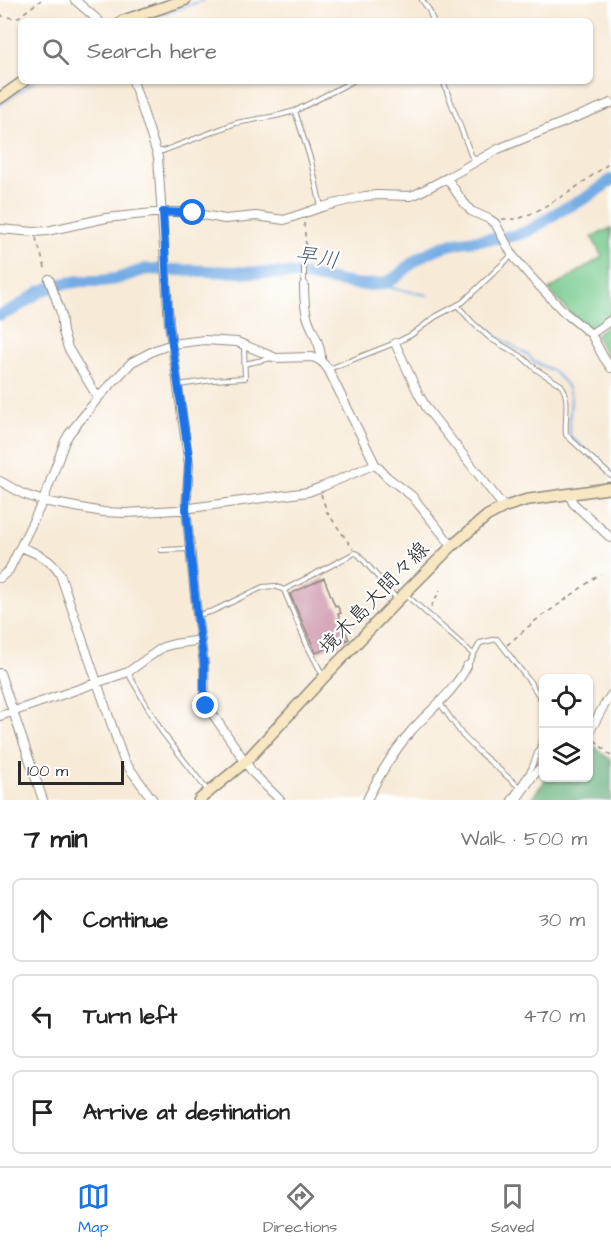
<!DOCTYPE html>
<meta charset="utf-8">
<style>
:root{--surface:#fff;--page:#f6f6f6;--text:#222;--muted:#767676;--line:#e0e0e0;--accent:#1a73e8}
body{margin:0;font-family:"Architects Daughter","Klee One",sans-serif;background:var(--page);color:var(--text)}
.controls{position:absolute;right:18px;bottom:18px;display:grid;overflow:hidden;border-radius:9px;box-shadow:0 2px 4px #0004}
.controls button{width:54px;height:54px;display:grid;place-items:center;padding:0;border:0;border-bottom:2px solid var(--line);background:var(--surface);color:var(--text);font:30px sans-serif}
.scale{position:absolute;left:18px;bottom:15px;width:106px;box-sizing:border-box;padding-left:6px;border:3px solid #2b2b2b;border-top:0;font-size:16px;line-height:21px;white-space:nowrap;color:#2b2b2b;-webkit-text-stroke:4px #fff;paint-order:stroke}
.stop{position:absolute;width:18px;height:18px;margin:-14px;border:4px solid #1a73e8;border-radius:50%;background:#fff}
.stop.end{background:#1a73e8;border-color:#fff;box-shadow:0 2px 6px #0008}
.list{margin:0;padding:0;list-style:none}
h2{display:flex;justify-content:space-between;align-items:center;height:78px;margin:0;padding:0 24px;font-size:26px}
h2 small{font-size:20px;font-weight:400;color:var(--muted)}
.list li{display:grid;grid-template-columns:39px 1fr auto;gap:18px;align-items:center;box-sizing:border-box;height:84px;margin:0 12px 12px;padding:0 12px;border:2px solid var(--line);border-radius:9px}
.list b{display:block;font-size:22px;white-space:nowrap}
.list em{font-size:20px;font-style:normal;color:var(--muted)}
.icon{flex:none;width:33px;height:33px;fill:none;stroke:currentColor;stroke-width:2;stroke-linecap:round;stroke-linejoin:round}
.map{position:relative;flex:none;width:611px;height:800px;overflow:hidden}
.search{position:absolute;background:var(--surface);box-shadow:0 2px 4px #0004;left:18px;right:18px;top:18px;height:66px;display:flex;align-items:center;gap:15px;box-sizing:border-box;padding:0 21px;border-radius:9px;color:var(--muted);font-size:22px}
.sheet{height:366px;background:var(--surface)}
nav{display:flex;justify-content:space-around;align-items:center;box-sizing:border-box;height:84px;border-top:2px solid var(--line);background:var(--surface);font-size:16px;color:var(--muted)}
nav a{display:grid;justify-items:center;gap:3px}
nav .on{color:var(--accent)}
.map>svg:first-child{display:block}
.green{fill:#75c98c;stroke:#507a5c;stroke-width:1.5}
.forest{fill:#60ad78;stroke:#466c52;stroke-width:1.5}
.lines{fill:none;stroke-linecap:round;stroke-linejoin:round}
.stream{stroke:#75ace4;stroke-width:2}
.river{stroke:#75ace4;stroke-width:12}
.building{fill:#d09db0}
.lane-casing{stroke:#918a81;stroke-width:6}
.street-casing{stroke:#918a81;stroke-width:10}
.secondary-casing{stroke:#918a81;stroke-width:13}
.path{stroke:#918a81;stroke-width:1.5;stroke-dasharray:4.5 4.5;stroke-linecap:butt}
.lane{stroke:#fff;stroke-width:4}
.street{stroke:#fff;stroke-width:8}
.secondary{stroke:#f7e8c3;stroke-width:10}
.route{stroke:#1a73e8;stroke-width:8}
.labels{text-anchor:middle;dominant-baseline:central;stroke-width:4.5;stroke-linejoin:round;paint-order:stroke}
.street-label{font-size:21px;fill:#2b2b2b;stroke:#fff}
.water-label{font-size:22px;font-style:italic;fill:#495f75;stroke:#fff}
</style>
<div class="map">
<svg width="611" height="800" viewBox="0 0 611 800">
<rect width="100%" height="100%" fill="#fff"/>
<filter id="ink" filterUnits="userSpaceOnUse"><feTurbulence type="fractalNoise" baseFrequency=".0167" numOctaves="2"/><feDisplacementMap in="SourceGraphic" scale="12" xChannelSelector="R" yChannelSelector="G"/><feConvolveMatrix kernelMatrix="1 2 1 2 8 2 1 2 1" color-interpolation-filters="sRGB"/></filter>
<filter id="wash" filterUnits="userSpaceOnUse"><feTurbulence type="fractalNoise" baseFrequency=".008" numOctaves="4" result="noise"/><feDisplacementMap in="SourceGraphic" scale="24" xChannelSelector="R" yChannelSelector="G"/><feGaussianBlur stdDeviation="1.35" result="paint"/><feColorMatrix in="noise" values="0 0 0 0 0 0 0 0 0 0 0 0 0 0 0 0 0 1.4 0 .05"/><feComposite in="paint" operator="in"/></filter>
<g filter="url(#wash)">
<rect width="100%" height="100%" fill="#f7ead7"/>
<path class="green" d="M611 228V315L591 330 568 311 549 290 602 257 592 237Z
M611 323V362L596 336 597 334Z"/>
<path class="forest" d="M594 746 611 760V800H530L547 778H588L589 751Z"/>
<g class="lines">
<path class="stream" d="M142 21 204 0
M0 105 35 81
M382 284 387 287 427 295
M477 319 496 336 528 355 533 361 553 371 563 381 567 386 571 398 569 432 571 437 611 472"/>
<path class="river" d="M0 315 14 309 41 291 57 285 80 281H102L116 279 146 269 294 274C323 276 351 288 381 284 394 282 404 269 415 261 422 256 431 251 439 248 464 238 491 241 516 235 534 231 545 219 560 211 578 202 595 194 611 180"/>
</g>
<g id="blocks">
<path class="building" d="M324 578 335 606 337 605 341 613 338 614 349 639 316 653 290 594Z"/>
</g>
</g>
<g filter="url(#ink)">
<use href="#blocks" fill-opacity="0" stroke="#918a81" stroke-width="1.5"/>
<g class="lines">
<defs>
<path id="lane" d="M422 0 429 10 433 21
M443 81 471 155 475 160
M157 151H163L236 123 276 116 295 111
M321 207 311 161 295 111 353 81
M304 285V268
M457 305 472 322 491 339 521 356 537 370 561 385C571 399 564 418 566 435L611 476
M244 364 272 358
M329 369 395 343 411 335 435 317 463 302 511 256
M179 385 213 380 245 378 244 347
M161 550 189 549
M284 590 355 553 358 554 397 599
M405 594 473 654
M198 615 213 611 263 587 275 586 284 590 307 645 321 672 324 675
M468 665 480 643 497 639 530 682 544 704
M128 673 162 732 208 791
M439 702 463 736 479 752 518 786
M510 800 531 769 544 735"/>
<path id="street" d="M75 0 99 21
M133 81 158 157 169 324 189 465 186 509 197 615 204 664 205 703 253 773 280 800
M447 178 461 199 471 211 489 219 495 223 513 256 530 276 564 312 591 334 604 358 611 368
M0 229 34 232 47 231 106 218 163 212H187L225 219 256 216 284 220 322 207 365 196 377 195 410 196 416 194 447 178 498 149 611 103
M49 279 61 313 63 332 68 348 98 398
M304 285C304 296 304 308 308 319 313 333 322 346 321 361
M591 334 611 320
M395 343 419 395 428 410 504 507
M0 481 23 494 43 501 103 512 126 513 176 510 308 492 324 486 375 464
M569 494 573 503 611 538
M21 547C36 553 51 559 60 574L124 761 153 800
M0 578 9 570 43 501 65 441 69 434 98 398 132 362 155 350 172 344 204 340 237 342 276 358 312 357C319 359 324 363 328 369L375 464 387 477 412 496 452 546
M0 673 43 800
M0 716 128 672 163 647 174 644 201 640
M588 735 603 707 611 695
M367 800C379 775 394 751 412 730 431 709 454 692 467 666
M516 800 532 777 544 764"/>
<path id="secondary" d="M122 21 185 0
M0 98 24 81
M199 800 245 762 325 676 398 600 452 546 487 516 504 507 526 500 611 488"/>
</defs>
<use href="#lane" class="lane-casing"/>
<use href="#street" class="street-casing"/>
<use href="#secondary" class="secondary-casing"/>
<path class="path" d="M0 14 4 17 17 18 41 0
M502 219H518L535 212 571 191 611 162
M304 223 306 246 305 263
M36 238 46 271
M321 494 327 512 353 549
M431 607 440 590
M507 645 541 616 554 608 600 574
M595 740 611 756"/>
<use href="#lane" class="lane"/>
<use href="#street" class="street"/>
<use href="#secondary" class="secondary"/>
</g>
</g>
<g class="lines" filter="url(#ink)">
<path class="route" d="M193 213 163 212 169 324 189 458 186 509 197 615 204 664V698L206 706"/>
</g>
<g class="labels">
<g class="street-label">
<text transform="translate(374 598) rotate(-46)">境木島大間々線</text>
</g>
<g class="water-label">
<text transform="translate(317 258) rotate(9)">早川</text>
</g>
</g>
</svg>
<div class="controls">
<button><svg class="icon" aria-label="locate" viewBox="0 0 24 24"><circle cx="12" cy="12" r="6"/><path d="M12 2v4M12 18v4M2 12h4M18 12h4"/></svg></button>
<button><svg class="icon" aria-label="layers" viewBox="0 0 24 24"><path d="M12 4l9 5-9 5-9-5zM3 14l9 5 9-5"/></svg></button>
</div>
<div class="scale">100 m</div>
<div class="stop" style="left:193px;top:213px"></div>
<div class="stop end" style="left:206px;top:706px"></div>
<div class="search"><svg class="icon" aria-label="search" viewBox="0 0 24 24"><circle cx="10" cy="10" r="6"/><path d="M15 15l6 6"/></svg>Search here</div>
</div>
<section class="sheet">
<h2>7 min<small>Walk · 500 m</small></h2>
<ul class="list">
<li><svg class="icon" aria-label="ahead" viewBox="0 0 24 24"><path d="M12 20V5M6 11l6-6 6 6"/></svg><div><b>Continue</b></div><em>30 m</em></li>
<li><svg class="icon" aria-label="left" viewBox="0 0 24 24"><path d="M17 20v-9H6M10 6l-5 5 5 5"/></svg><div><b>Turn left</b></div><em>470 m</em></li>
<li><svg class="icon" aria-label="arrive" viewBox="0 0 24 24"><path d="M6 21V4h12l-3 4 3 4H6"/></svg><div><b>Arrive at destination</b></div></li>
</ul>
</section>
<nav>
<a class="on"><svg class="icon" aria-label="map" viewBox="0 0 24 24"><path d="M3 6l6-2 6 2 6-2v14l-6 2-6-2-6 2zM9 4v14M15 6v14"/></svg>Map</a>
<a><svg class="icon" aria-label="directions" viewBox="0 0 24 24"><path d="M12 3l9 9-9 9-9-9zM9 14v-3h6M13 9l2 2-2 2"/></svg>Directions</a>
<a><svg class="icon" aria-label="saved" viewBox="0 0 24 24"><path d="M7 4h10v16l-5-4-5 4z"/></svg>Saved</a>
</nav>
